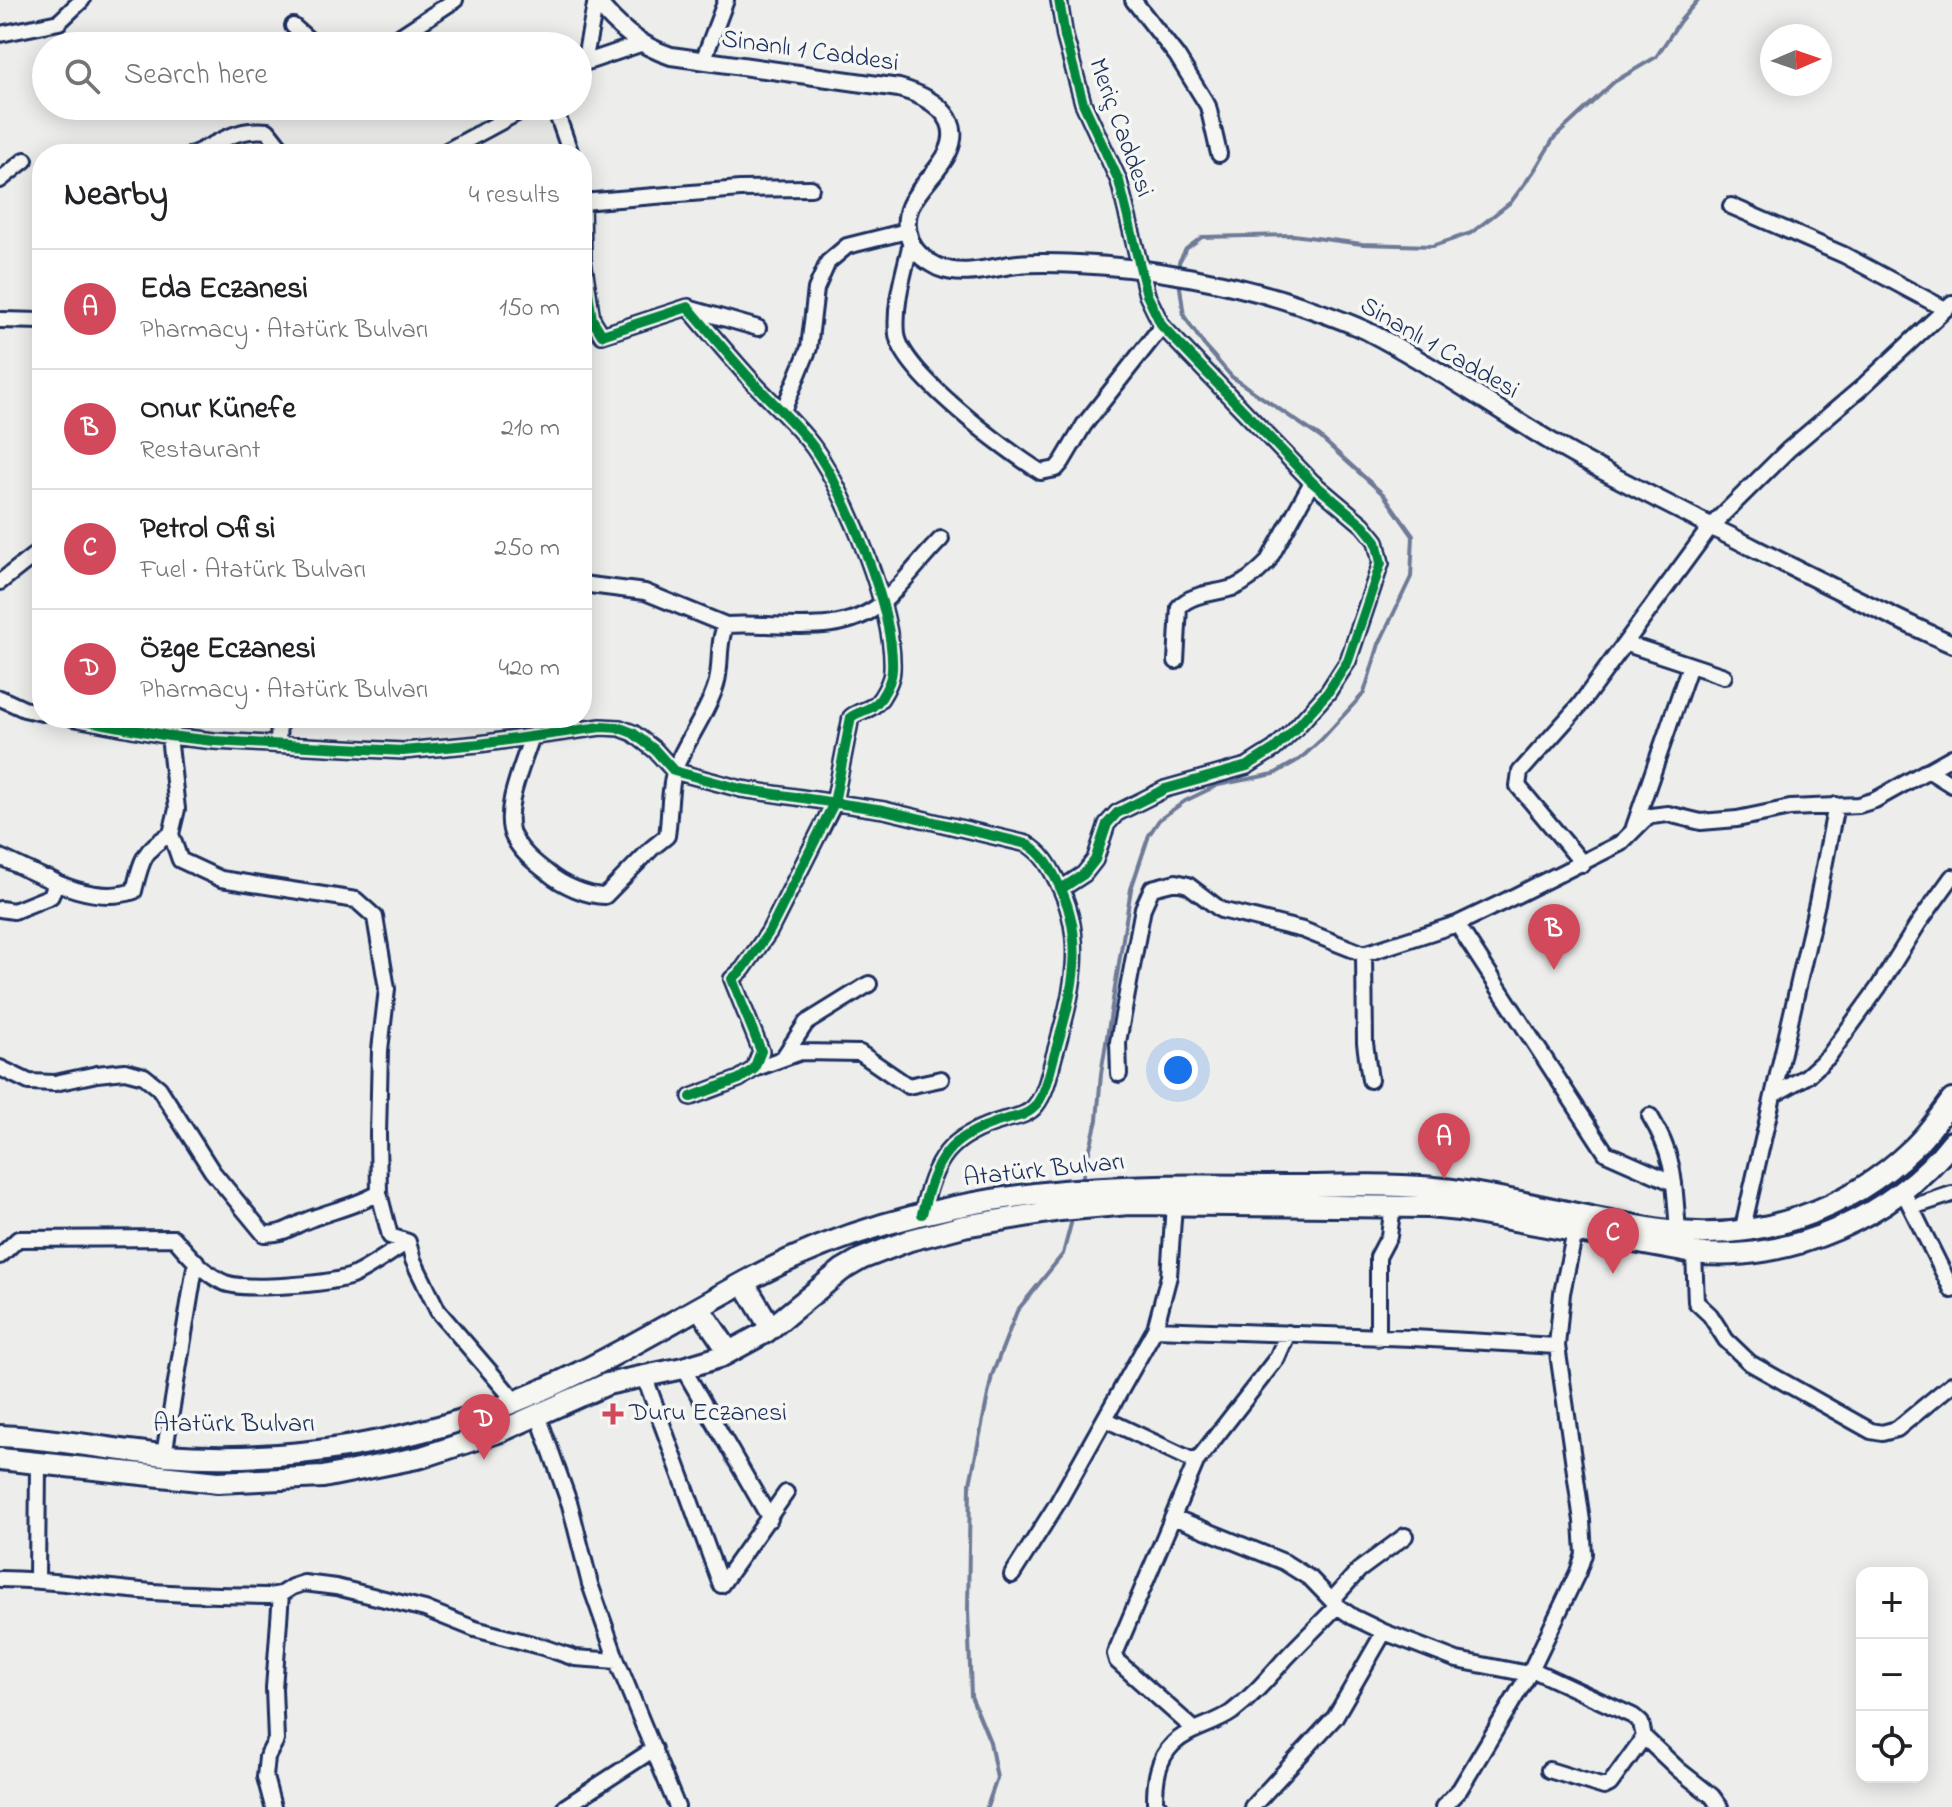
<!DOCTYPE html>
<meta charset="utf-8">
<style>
:root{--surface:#fff;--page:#f2f2f2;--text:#202124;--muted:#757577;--line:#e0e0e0;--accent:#d1495b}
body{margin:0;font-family:"Indie Flower",sans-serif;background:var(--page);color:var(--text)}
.controls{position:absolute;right:24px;bottom:24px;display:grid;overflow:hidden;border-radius:16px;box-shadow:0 4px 20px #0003}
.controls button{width:72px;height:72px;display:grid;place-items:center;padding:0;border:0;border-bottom:2px solid var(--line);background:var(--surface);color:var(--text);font:40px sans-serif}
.compass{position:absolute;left:1760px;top:24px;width:72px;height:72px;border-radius:50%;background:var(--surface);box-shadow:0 4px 20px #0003;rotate:88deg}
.you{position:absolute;left:1178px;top:1070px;width:28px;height:28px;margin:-20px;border:6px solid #fff;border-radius:50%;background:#1a73e8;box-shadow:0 0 0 12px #1a73e833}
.badge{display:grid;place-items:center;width:52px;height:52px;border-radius:50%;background:var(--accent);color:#fff;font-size:26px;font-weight:700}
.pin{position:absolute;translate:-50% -66px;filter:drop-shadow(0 2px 4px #0008)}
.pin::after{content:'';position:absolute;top:42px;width:28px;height:24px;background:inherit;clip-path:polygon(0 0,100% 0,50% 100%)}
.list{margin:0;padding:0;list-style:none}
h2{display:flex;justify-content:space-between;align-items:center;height:104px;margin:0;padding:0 32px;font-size:34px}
h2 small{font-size:26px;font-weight:400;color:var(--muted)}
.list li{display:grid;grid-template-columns:52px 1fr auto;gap:24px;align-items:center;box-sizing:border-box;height:120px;padding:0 32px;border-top:2px solid var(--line)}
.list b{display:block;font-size:30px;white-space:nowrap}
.list p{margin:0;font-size:26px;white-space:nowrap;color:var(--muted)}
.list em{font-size:26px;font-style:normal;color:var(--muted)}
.icon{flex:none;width:44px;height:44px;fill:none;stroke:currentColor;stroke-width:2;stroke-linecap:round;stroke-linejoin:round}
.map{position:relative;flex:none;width:1952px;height:1807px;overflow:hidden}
.search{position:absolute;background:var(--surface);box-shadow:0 4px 20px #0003;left:32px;top:32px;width:560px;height:88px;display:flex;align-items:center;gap:20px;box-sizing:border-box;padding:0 28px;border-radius:44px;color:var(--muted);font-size:30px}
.panel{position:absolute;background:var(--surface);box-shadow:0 4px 20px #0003;left:32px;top:144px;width:560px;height:584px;border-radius:32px}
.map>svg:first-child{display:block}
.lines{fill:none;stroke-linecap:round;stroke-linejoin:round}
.stream{stroke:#6e7a96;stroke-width:4}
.minor-casing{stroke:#1b2f5e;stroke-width:20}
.major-casing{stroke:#1b2f5e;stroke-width:22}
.highway-casing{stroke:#1b2f5e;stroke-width:26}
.minor{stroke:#f6f6f2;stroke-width:14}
.major{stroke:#f6f6f2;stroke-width:16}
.highway{stroke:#f6f6f2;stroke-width:20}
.cycleway-casing{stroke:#f6f6f2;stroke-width:15}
.cycleway{stroke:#00873e;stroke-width:10}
.poi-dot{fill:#d1495b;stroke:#f6f6f2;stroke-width:3}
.labels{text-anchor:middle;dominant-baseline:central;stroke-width:7;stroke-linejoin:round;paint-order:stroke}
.street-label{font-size:26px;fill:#1b2f5e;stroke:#f6f6f2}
.poi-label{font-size:26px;fill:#1b2f5e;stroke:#f6f6f2;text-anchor:start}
</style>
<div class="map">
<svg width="1952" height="1807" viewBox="0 0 1952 1807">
<rect width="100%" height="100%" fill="#edeeec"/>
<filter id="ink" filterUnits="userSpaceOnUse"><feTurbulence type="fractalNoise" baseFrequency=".0125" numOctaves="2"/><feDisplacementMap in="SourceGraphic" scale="16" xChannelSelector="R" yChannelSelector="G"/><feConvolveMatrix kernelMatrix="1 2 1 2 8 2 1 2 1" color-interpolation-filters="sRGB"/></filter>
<g filter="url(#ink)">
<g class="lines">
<path class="stream" d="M1179 271V262L1186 249 1202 237 1293 235 1362 244 1433 246 1471 233 1511 202 1534 171 1554 138 1614 82 1656 57 1680 21 1698 0
M1081 1184 1097 1120 1101 1074 1131 889 1149 835 1159 820 1185 801 1218 785 1274 774 1300 759 1321 740 1364 693 1379 644 1411 577 1413 536 1384 495 1320 437 1232 377 1204 345 1184 316 1179 280
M987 1807 997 1778 990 1742 971 1696 968 1609 970 1484 992 1375 1017 1311 1063 1254 1073 1216"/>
<defs>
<path id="minor" d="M596 0 584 63 640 44
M1059 0 1065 37 1083 103 1119 181 1147 295 1162 326 1312 482 1363 525 1376 541 1381 563 1348 661 1328 692 1294 730 1274 749 1247 766 1165 789 1117 813 1107 824 1095 860 1084 874 1061 889
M1133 0 1177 56 1208 106 1219 154
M293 26 316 46
M0 34 59 22 82 0
M385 46 455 0
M703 61 726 0
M554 106 571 154
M193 154C222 142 234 128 268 131L286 154
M441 154 530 106
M0 180 25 160
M582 195 583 260 592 319 602 335 688 307C709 332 730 357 752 381 772 403 796 423 814 448 847 495 895 612 892 670 892 679 886 690 881 698 872 711 862 709 851 717L834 803 769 932 743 969 732 979 761 1051 754 1069 739 1079 691 1097
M582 202 740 189 811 188
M1731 206 1844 255 1945 309
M911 243C904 272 894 303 897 334 901 372 1007 451 1041 472L1056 469 1062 462 1084 425 1162 326
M688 308 758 328
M0 320 42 321
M783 411 809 348 816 289 828 262 847 246 907 231
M0 582 42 549
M582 584 645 592 726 625
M1627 644 1724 676
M1176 661 1179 607C1193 592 1217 594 1235 587 1247 582 1258 572 1267 563L1312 482
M0 698 24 709 42 713
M73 718 169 736 214 741 403 751 479 744 601 727 620 728 633 733 655 750 674 771 741 789 884 810 1027 844C1042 853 1049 865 1057 881 1088 939 1072 994 1055 1053 1050 1070 1047 1091 1036 1105 1029 1115 1015 1117 1004 1120 948 1136 935 1159 922 1214
M532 736C524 762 500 813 514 838 522 853 535 863 548 873 562 885 587 896 605 896L652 848 667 836C670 817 669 786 675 769 686 740 707 715 716 685 722 666 717 641 726 625 777 621 839 639 882 603 903 584 921 559 941 539
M278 743 279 718
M1928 770 1952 785
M1634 827 1690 665
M171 834 180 860 221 879 356 900 375 917 387 989 380 1050 378 1135 379 1193 390 1236 408 1242 413 1260 438 1311 515 1401
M0 857C40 875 90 906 134 891 141 862 143 849 171 834L177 809 169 736
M1583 864 1518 786 1520 772 1579 706 1711 526 1788 450 1861 388 1952 303
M0 909 14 911 51 896 56 882 48 878
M1457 924 1606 1153 1674 1183
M1364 954 1365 1043 1370 1080
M783 1058 806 1023 869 984
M0 1068 29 1082 55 1083 97 1074 125 1071 144 1076 159 1088 212 1171 264 1234C284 1235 295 1224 313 1218 335 1210 358 1205 379 1193
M754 1069 801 1052 860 1053 908 1086 941 1079
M1119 1074 1118 1042 1143 908 1152 888 1176 882 1188 885 1221 910 1303 930 1364 954 1457 924 1501 903 1621 843 1644 820 1651 816 1668 814 1701 822 1737 819 1790 808 1859 805 1875 800 1952 757
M1775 1094 1807 1076 1828 1057 1878 988 1918 924 1952 877
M1650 1116C1676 1159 1674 1183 1678 1232
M1902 1189 1952 1290
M1912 1207 1952 1194
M1742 1232 1817 903 1836 805
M1694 1253 1696 1302 1710 1315 1726 1340 1750 1363 1871 1431 1882 1433 1897 1429 1952 1384
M0 1256 18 1239 174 1238C188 1254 205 1275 225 1283 247 1291 326 1284 349 1277 365 1272 392 1251 408 1242
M1155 1329 1413 1338 1557 1346
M1378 1338V1257L1389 1236 1393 1205
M683 1368 770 1519
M644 1375 721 1585 786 1493
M538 1415 570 1505 590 1584 617 1661 677 1807
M1105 1419 1196 1462
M164 1455 196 1261
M1173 1517 1284 1562 1311 1579 1337 1606 1353 1617 1384 1632 1457 1660 1529 1674
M1012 1575 1057 1504 1155 1329 1169 1276 1174 1205
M0 1579C44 1579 87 1586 131 1590 177 1595 223 1595 269 1596L281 1594 292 1587 304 1583 336 1587 425 1609 475 1629 543 1647 575 1658 617 1661
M37 1580 38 1464
M1332 1600 1359 1570 1405 1536
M1531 1669 1633 1716 1641 1723 1644 1737 1679 1770 1712 1796 1720 1807
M1195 1730 1117 1661 1115 1654 1196 1462 1277 1358 1288 1333
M1549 1770 1604 1787 1610 1784 1644 1737
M273 1807 265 1777 267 1757 276 1740 274 1688 281 1594
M565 1807 654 1749
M1160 1807 1155 1802C1155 1781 1157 1760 1173 1744 1189 1728 1214 1725 1232 1712 1253 1696 1268 1678 1285 1659 1302 1641 1320 1624 1337 1606
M1252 1807 1335 1717 1384 1632
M1443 1807 1460 1789 1529 1674 1578 1572 1584 1554 1582 1521 1557 1346 1562 1293 1575 1232"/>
<path id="major" d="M596 0C617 27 638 45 671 56L899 88C928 96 965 116 948 152 934 182 895 201 910 240 914 253 926 261 938 267 965 278 991 267 1018 264 1038 262 1058 263 1078 264 1149 267 1235 283 1302 306 1325 314 1349 322 1371 333 1439 368 1501 413 1567 451 1616 479 1667 503 1716 529 1794 568 1872 608 1952 644"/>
<path id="highway" d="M744 1283 771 1328
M700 1309 729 1352
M0 1436C55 1438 109 1450 164 1455 269 1463 369 1449 469 1418 572 1386 662 1326 756 1276 869 1217 997 1192 1124 1187 1179 1184 1234 1186 1289 1186 1340 1186 1394 1183 1444 1189 1519 1198 1592 1221 1668 1231 1757 1242 1848 1211 1913 1148 1928 1134 1940 1116 1952 1100
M0 1459 218 1482 323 1477 422 1457 501 1431 607 1384 683 1368 720 1357 766 1332 842 1270 861 1259 910 1240 964 1226 1061 1210 1129 1204 1429 1207 1459 1210 1694 1253C1787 1264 1895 1216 1952 1142"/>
</defs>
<use href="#minor" class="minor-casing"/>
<use href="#major" class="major-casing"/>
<use href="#highway" class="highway-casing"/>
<use href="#minor" class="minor"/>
<use href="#major" class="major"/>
<use href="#highway" class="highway"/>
<defs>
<path id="cycleway" d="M1059 0 1065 37 1083 103 1119 181 1147 295 1162 326 1312 482 1363 525 1376 541 1381 563 1348 661 1328 692 1294 730 1274 749 1247 766 1165 789 1117 813 1107 824 1095 860 1084 874 1061 889
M582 195 583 260 592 319 602 335 688 307C709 332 730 357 752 381 772 403 796 423 814 448 847 495 895 612 892 670 892 679 886 690 881 698 872 711 862 709 851 717L834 803 769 932 743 969 732 979 761 1051 754 1069 739 1079 691 1097
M73 718 169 736 214 741 403 751 479 744 601 727 620 728 633 733 655 750 674 771 741 789 884 810 1027 844C1042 853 1049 865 1057 881 1088 939 1072 994 1055 1053 1050 1070 1047 1091 1036 1105 1029 1115 1015 1117 1004 1120 948 1136 935 1159 922 1214"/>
</defs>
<use href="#cycleway" class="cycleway-casing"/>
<use href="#cycleway" class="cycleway"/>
</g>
</g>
<path class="poi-dot" d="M609 1402h8v8h8v8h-8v8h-8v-8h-8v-8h8z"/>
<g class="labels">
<g class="street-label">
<text transform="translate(810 52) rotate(8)">Sinanlı 1 Caddesi</text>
<text transform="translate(1120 128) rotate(70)">Meriç Caddesi</text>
<text transform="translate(1439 349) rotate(30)">Sinanlı 1 Caddesi</text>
<text transform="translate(1044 1171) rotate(-6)">Atatürk Bulvarı</text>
<text x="234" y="1425">Atatürk Bulvarı</text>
</g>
<g class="poi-label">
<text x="629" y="1414">Duru Eczanesi</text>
</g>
</g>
</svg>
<div class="controls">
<button>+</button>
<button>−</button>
<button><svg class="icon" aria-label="locate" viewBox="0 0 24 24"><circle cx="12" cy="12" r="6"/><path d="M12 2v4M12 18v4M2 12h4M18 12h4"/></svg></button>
</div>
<svg class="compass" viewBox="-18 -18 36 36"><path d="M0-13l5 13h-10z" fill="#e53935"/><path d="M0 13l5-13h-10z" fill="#757577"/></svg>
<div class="you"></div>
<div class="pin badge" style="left:1444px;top:1179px">A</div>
<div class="pin badge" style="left:1554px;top:970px">B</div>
<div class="pin badge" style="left:1613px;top:1274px">C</div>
<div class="pin badge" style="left:484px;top:1460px">D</div>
<div class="search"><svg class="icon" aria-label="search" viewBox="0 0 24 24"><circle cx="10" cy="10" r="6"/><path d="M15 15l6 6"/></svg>Search here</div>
<section class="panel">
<h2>Nearby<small>4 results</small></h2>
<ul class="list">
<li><span class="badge">A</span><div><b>Eda Eczanesi</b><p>Pharmacy · Atatürk Bulvarı</p></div><em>150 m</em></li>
<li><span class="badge">B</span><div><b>Onur Künefe</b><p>Restaurant</p></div><em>210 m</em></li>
<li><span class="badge">C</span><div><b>Petrol Ofisi</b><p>Fuel · Atatürk Bulvarı</p></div><em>250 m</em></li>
<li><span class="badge">D</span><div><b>Özge Eczanesi</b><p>Pharmacy · Atatürk Bulvarı</p></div><em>420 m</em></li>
</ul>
</section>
</div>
